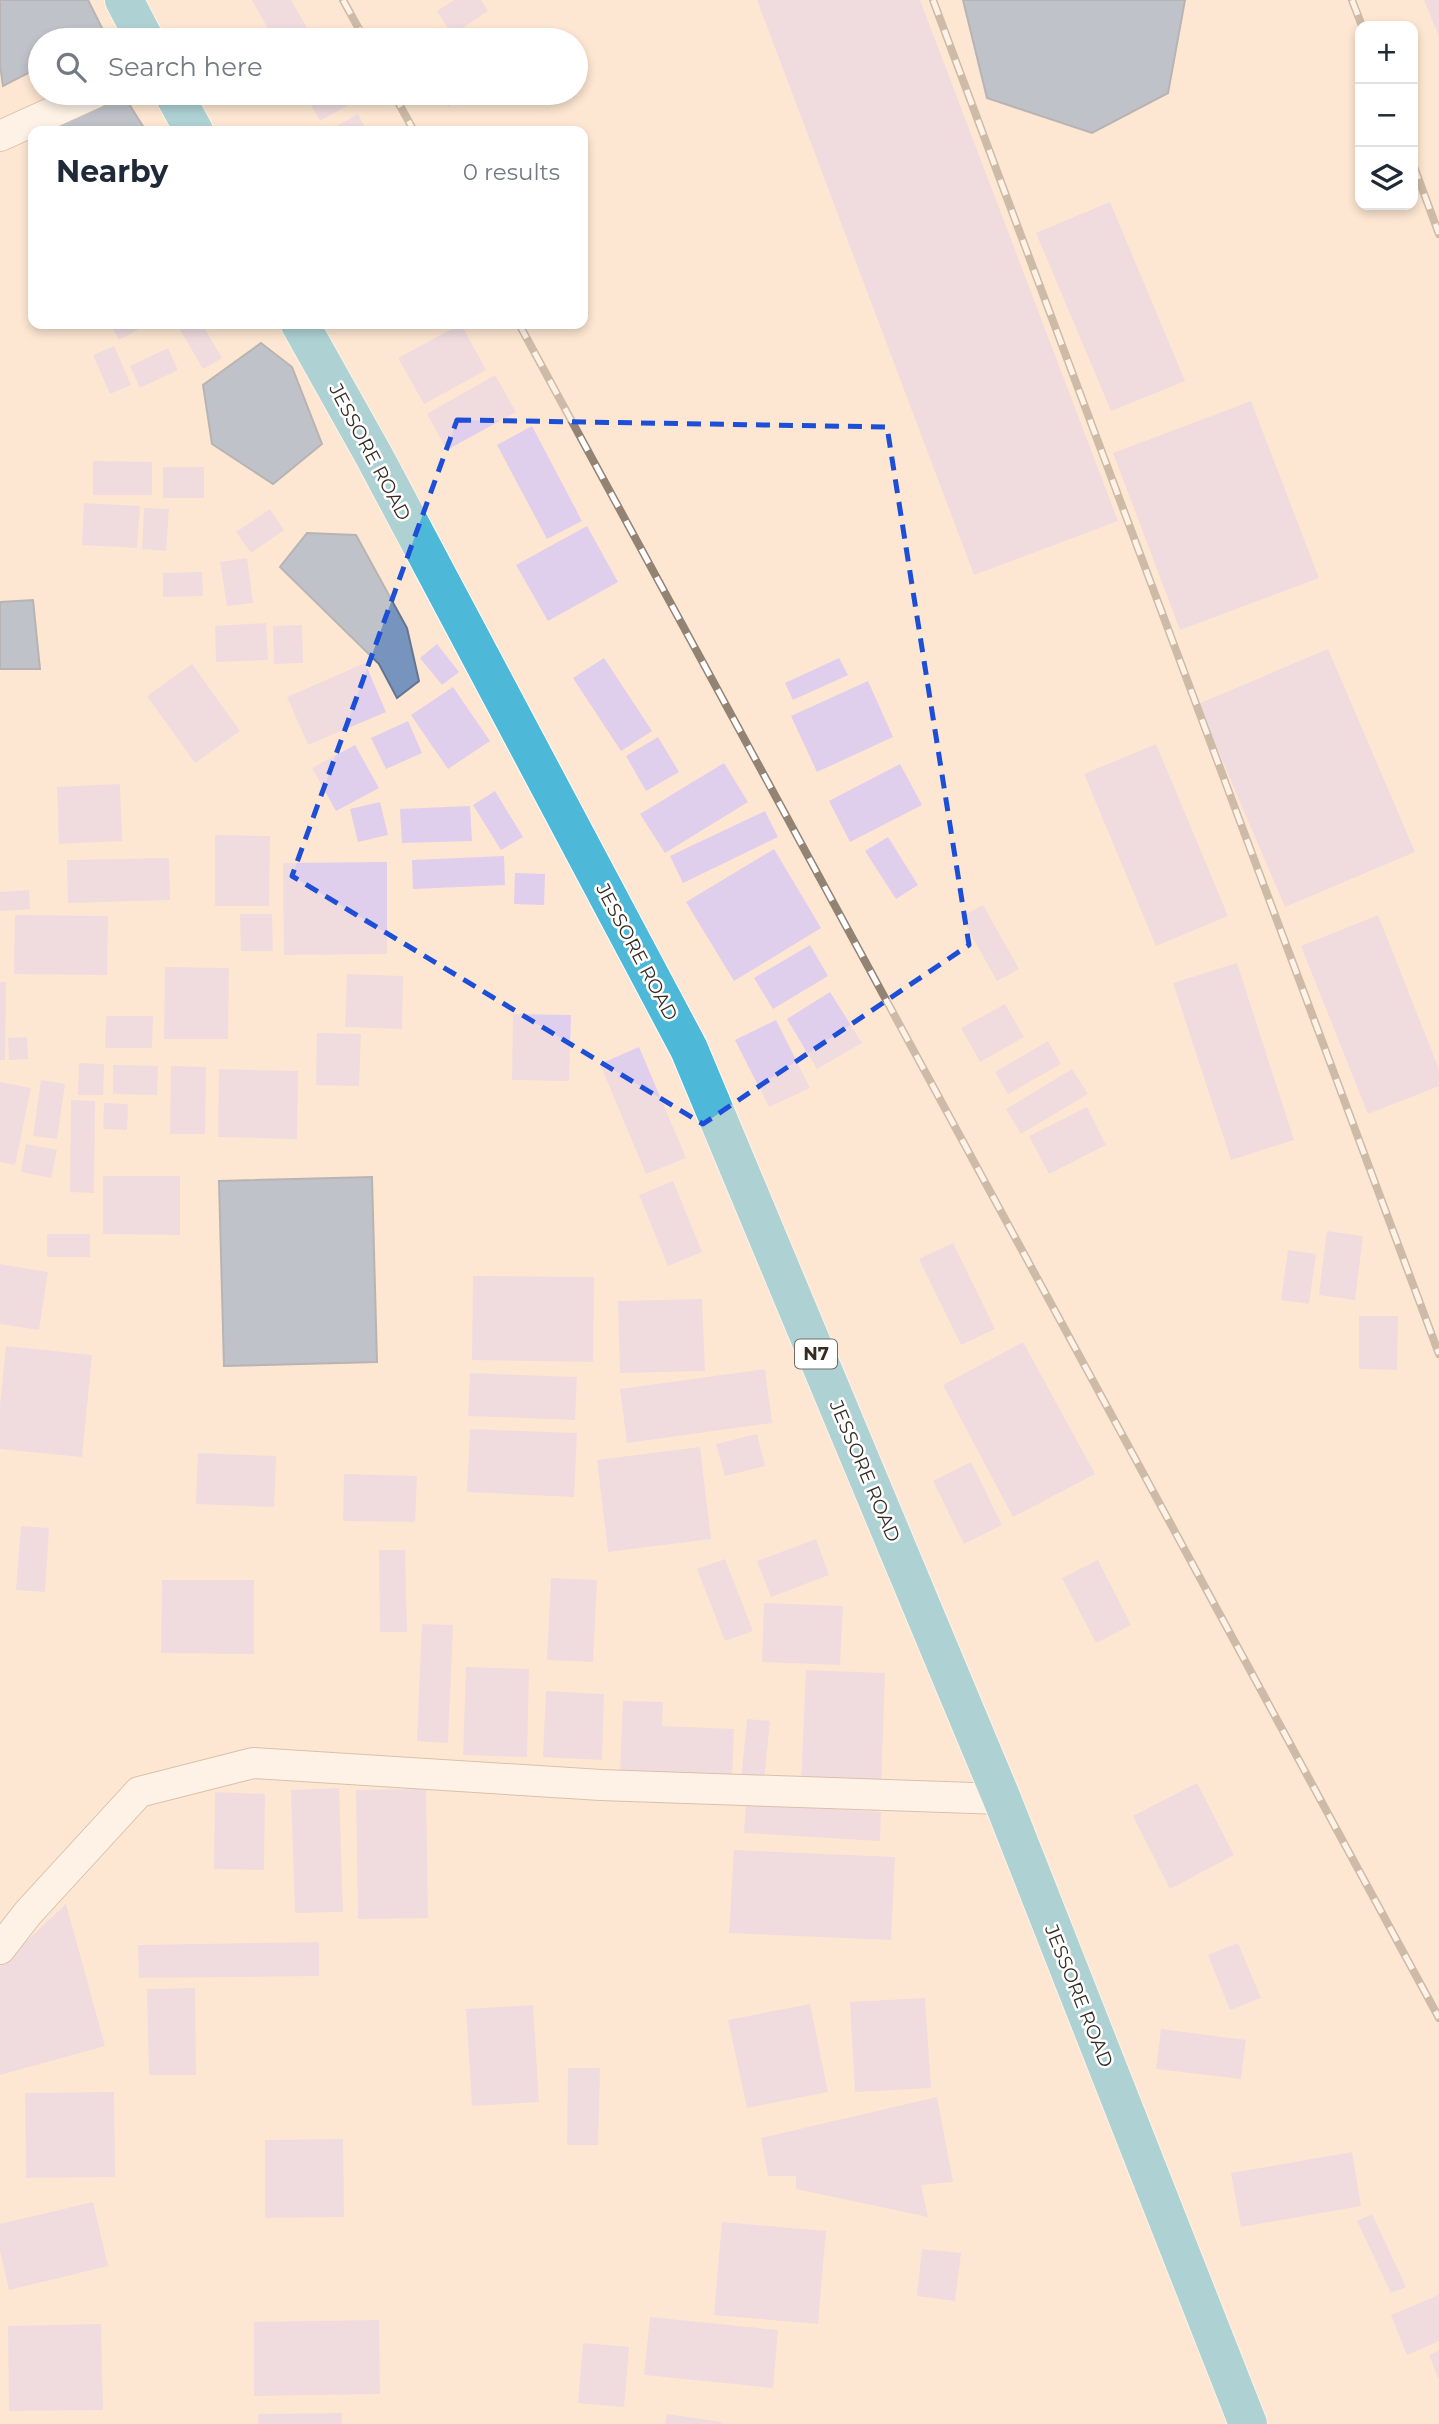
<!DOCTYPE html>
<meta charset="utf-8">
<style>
:root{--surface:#fff;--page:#f6f6f7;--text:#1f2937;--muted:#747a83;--line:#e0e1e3}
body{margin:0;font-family:Montserrat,sans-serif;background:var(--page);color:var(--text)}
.controls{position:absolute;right:21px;top:21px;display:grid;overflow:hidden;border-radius:14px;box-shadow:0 4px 10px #0003}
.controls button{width:63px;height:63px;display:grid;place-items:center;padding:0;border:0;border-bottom:2px solid var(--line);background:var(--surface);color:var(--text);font:35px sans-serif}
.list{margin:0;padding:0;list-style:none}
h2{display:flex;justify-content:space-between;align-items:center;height:91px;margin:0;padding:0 28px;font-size:30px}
h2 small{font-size:23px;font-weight:400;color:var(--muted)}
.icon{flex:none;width:38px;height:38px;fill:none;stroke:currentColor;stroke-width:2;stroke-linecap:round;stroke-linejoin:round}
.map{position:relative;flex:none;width:1439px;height:2424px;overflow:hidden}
.search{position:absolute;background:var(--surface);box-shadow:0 4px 10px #0003;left:28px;top:28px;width:560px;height:77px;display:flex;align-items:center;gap:18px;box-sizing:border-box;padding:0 24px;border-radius:38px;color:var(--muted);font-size:26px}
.panel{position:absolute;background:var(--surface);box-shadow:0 4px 10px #0003;left:28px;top:126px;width:560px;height:203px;border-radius:14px}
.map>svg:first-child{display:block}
.water{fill:#7794bf;stroke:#647590;stroke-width:2}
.building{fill:#e0ceed}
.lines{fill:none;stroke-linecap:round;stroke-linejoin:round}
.minor-casing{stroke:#ac927a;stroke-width:32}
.trunk-casing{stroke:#fff;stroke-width:40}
.minor{stroke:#fff;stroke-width:30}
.trunk{stroke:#4eb8d8;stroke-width:38}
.rail-casing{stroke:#938374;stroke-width:8}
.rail{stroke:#fff;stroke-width:5;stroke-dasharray:16;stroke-linecap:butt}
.marked{fill:none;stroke:#1d4ed8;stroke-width:5;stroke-dasharray:14 9;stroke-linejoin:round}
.labels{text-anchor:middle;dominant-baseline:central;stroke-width:5;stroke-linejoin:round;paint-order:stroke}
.shield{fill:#fff;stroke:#726b64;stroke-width:2}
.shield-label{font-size:18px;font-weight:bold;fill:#362c22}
.street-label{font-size:19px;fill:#362c22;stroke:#fff}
</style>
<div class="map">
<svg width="1439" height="2424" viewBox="0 0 1439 2424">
<rect width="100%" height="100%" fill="#fde7d2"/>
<path class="water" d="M0 0H88L106 36 97 40H40V67L3 86 0 65Z
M963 0H1185L1168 93 1092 133 987 98Z
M108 93H122L146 131H36Z
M261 343 292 367 322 444 273 484 212 444 203 385Z
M307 533 356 535 407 628 419 681 397 698 379 664 280 567Z
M33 600 40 669H0V602Z
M372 1177 377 1362 224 1366 219 1181Z"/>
<path class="building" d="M252 0H291L314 40H274Z
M454 0H481L488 11 452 35 437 11Z
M757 0H920L1118 521 974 575Z
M1424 0H1439V37Z
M304 93H344L350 104 320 121Z
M440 93H473L448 107Z
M358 114 367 131H327Z
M1110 202 1185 381 1111 411 1036 233Z
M110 324H148L119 340Z
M181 324H202L222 358 203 369 178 326Z
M461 324 486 370 424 404 398 358Z
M114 346 131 385 110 394 93 355Z
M168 348 178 370 140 388 130 366Z
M495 375 516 412 447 450 427 414Z
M1251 401 1319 578 1180 630 1113 453Z
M532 426 582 521 547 539 497 445Z
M93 461 152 462V495H93Z
M163 467H204V498H163Z
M84 503 140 506 137 548 82 545Z
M144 508 169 509 166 551 142 549Z
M270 509 284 530 251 553 236 532Z
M587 526 618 582 548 621 516 565Z
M247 558 253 603 227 606 220 562Z
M202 572 203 596 163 597V573Z
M266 623 268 660 216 662 215 626Z
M302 625 303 663 274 664 273 626Z
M437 644 459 672 442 685 420 658Z
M1328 649 1415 852 1285 907 1198 704Z
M604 658 652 731 621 751 573 678Z
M839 658 848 675 793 700 785 683Z
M365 663 386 712 308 745 287 697Z
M192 664 240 731 195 763 147 696Z
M868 681 893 737 817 772 791 716Z
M453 687 490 741 448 769 411 715Z
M408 721 422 753 386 769 371 738Z
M658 737 679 772 646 791 626 756Z
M1156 744 1228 916 1156 946 1084 774Z
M355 745 379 788 336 811 312 768Z
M724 763 748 802 665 853 640 814Z
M900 764 922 805 850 842 829 801Z
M120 784 122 841 59 844 57 787Z
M495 791 523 837 501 850 473 805Z
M380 802 388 835 358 842 350 809Z
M470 806 472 841 402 843 400 809Z
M765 811 778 837 683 883 670 856Z
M215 835 270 836 269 906H215Z
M888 837 918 885 896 899 865 851Z
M774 849 821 928 734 981 686 902Z
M504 856 505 885 413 889 412 860Z
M169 858 170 900 68 903 67 860Z
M387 862V954L284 955 283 863Z
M515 873 545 874 544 905 514 904Z
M29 890 30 909 0 911V892Z
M983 905 1019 969 997 981 961 917Z
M240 914H272L273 951H241Z
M15 915 108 916 107 975 14 974Z
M1378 915 1439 1069V1086L1368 1114 1301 946Z
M810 945 828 976 773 1009 754 978Z
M1237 963 1294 1140 1231 1160 1173 983Z
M165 967 229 968 228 1039H164Z
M347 974 403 976 402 1029 345 1027Z
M0 982H6L5 1060H0Z
M830 992 862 1043 817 1069 787 1019Z
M1005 1004 1024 1037 980 1062 961 1028Z
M513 1014 571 1015 569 1081 512 1080Z
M106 1016H153L152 1048H105Z
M776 1020 810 1088 769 1107 735 1040Z
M317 1033 361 1034 359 1086 316 1085Z
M27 1037 28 1059 9 1060 8 1038Z
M1048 1041 1061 1064 1008 1094 995 1072Z
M639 1047 686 1158 646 1174 600 1064Z
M79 1063 104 1064 103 1095H78Z
M113 1065 158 1066 157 1095 113 1094Z
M171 1066 206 1067 205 1134H170Z
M219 1069 298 1071 297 1139 218 1137Z
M1072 1069 1088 1094 1021 1134 1006 1109Z
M41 1080 65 1084 57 1139 33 1136Z
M0 1082 31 1088 15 1165 0 1162Z
M71 1100 95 1101 94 1193 70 1192Z
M104 1103 128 1104 127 1130 103 1129Z
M1087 1107 1106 1145 1049 1174 1029 1136Z
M26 1144 57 1150 51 1178 21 1172Z
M103 1176H180V1235L103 1234Z
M673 1181 702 1252 668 1266 639 1195Z
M1327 1231 1363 1236 1355 1300 1319 1295Z
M47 1234H90V1257H47Z
M953 1243 995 1329 961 1345 919 1259Z
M1288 1250 1316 1254 1309 1304 1281 1300Z
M0 1264 48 1272 39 1330 0 1324Z
M473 1276 594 1277 593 1362 472 1360Z
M702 1299 705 1371 620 1373 618 1301Z
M1359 1316H1398L1397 1370 1359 1369Z
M1023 1342 1095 1474 1013 1517 943 1385Z
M6 1346 92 1355 82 1457 0 1449V1405Z
M765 1369 772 1423 627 1443 620 1389Z
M470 1373 577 1377 575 1420 468 1416Z
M470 1429 577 1433 574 1497 467 1492Z
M757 1434 765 1466 725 1476 716 1444Z
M700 1447 711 1539 608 1552 597 1460Z
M198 1453 276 1456 274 1507 196 1504Z
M971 1462 1002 1525 964 1544 933 1481Z
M344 1474 417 1476 415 1522 343 1521Z
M21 1526 49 1528 45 1592 16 1590Z
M816 1539 829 1575 771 1597 757 1561Z
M379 1550H405L407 1632H380Z
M725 1559 753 1631 725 1641 697 1569Z
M1098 1560 1131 1625 1096 1643 1062 1578Z
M551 1578 597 1580 593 1662 547 1660Z
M162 1580H254V1654L161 1653Z
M764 1603 843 1606 840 1665 762 1662Z
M422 1624 453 1625 448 1743 417 1741Z
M466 1667 529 1669 527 1757 463 1755Z
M806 1670 885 1673 881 1788 801 1785Z
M546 1691 604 1694 602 1760 543 1757Z
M623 1701 663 1702 662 1726 734 1729 732 1777 620 1773Z
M747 1719 770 1721 764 1781 741 1779Z
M1197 1783 1234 1855 1170 1889 1133 1816Z
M339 1788 343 1912 295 1913 291 1790Z
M426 1789 428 1918 358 1919 356 1790Z
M215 1792 265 1794 264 1870 214 1869Z
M746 1804 881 1812 880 1841 744 1833Z
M734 1850 895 1857 891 1940 729 1933Z
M66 1904 105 2046 0 2075V1966Z
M319 1942V1976L139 1978 138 1945Z
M1238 1943 1261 1998 1230 2010 1208 1955Z
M195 1988 196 2075H149L147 1989Z
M925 1998 931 2088 855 2092 850 2002Z
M810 2004 828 2092 747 2108 728 2020Z
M533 2005 539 2102 472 2106 466 2009Z
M1161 2029 1246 2040 1241 2079 1156 2069Z
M568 2068H600L598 2145H567Z
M114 2092 115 2177 26 2178 25 2093Z
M937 2097 953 2182 921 2185 928 2217 796 2189V2176H768L761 2138Z
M343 2139 344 2217 265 2218V2140Z
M1352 2152 1361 2206 1241 2227 1231 2173Z
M93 2202 108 2266 9 2290 0 2251V2224Z
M1372 2214 1406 2287 1391 2293 1357 2221Z
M722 2222 826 2231 818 2324 714 2315Z
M922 2249 961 2253 955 2301 917 2296Z
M1439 2295V2341L1407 2355 1391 2315Z
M650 2317 778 2330 773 2388 644 2375Z
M379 2320 380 2394 254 2396V2322Z
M101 2324 103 2410 9 2411 8 2326Z
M583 2343 629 2347 624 2407 578 2403Z
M1439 2351V2380L1429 2355Z
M342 2413V2424H258V2414Z
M667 2414 722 2422 721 2424H665Z"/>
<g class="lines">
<defs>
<path id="minor" d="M0 136 95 93
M0 1949 28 1913 139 1792 253 1763 601 1785 1002 1799"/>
<path id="trunk" d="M124 0 145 40
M173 93 194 131
M300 324 374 456 689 1049 1002 1799 1248 2424"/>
</defs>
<use href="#minor" class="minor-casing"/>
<use href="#trunk" class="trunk-casing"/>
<use href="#minor" class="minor"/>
<use href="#trunk" class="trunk"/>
<defs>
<path id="rail" d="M343 0 365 40
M933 0 1439 1354
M1352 0 1362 26
M393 93 414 131
M1413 164 1439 234
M519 324 1439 2018"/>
</defs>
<use href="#rail" class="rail-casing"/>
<use href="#rail" class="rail"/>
</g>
<path d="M0 0H1439V2424H0ZM457 420 887 427 969 945 703 1124 292 876Z" fill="#fde7d2" fill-opacity=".55" fill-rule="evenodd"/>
<path class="marked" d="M457 420 887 427 969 945 703 1124 292 876Z"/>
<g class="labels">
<rect class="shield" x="795" y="1339.5" width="42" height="29" rx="5"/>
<g class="shield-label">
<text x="816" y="1354">N7</text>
</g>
<g class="street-label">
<text transform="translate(370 452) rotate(62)">JESSORE ROAD</text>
<text transform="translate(637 952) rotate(62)">JESSORE ROAD</text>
<text transform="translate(865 1471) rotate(67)">JESSORE ROAD</text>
<text transform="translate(1079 1996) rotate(68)">JESSORE ROAD</text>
</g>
</g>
</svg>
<div class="controls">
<button>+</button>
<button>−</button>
<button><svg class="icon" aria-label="layers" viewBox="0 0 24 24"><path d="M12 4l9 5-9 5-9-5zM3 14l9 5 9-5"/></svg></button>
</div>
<div class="search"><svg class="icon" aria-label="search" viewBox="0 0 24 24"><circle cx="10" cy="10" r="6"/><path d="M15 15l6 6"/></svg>Search here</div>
<section class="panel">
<h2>Nearby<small>0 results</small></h2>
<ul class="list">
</ul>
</section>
</div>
